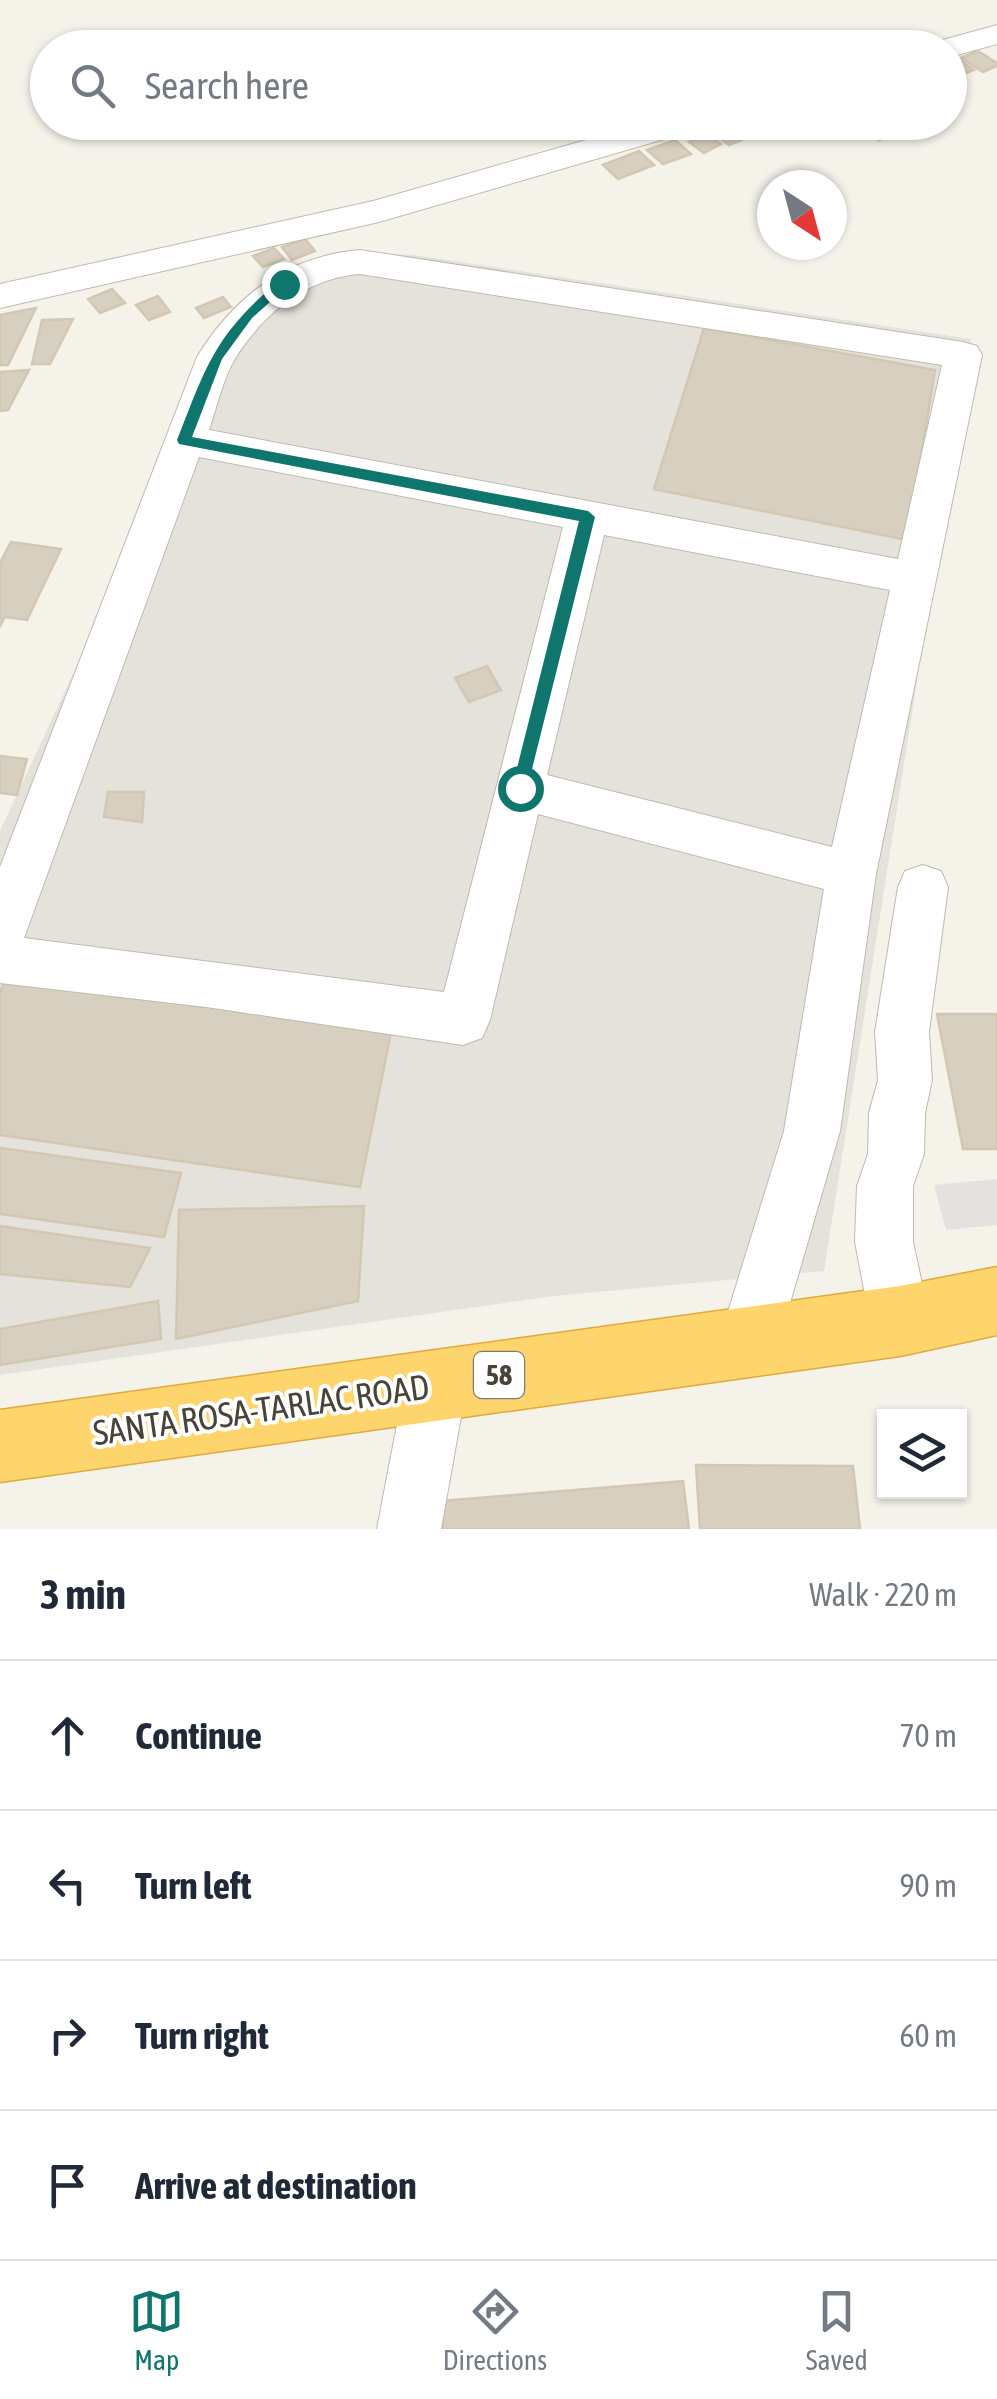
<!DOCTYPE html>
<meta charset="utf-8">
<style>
:root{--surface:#fff;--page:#f6f6f7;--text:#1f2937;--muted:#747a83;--line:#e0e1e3;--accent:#0f766e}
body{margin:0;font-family:"Asap Condensed",sans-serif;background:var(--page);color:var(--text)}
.controls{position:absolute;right:30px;bottom:30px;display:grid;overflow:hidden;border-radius:0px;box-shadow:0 2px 8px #0004}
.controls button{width:90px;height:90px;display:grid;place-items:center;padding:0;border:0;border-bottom:2px solid var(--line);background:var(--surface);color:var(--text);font:50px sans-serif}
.compass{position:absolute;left:757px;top:170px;width:90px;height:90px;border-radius:50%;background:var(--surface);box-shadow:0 2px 8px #0004;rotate:144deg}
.stop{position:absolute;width:30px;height:30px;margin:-22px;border:8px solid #0f766e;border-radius:50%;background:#fff}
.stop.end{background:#0f766e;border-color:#fff;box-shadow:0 2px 10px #0008}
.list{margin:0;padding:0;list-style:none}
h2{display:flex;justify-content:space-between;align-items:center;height:130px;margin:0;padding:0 40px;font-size:42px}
h2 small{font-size:32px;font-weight:400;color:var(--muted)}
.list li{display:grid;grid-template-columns:65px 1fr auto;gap:30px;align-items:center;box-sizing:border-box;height:150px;padding:0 40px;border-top:2px solid var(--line)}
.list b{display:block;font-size:38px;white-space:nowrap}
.list em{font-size:32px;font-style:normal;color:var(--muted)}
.icon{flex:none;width:55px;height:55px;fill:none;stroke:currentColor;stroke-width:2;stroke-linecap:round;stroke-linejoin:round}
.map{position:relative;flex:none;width:997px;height:1529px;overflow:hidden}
.search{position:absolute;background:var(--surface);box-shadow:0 2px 8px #0004;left:30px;right:30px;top:30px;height:110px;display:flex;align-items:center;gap:25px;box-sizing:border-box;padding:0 35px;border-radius:55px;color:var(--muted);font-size:38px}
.sheet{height:730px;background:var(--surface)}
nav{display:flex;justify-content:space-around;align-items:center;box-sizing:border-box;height:140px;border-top:2px solid var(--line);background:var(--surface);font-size:28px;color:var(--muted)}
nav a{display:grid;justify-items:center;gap:5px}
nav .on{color:var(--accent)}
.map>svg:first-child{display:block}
.industrial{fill:#e5e1db}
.parking{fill:#e4e2de}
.building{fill:#d7cfbf;stroke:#d2c7b2;stroke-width:2.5}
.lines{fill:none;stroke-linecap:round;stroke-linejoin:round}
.minor-casing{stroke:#c1baac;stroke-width:2}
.highway-casing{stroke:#deaa3b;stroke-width:3}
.minor{fill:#fff;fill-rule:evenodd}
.highway{fill:#fed46c;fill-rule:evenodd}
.route{fill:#0f766e}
.labels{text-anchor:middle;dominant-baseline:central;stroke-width:8;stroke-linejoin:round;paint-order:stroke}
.shield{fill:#fff;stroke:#807b74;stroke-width:2.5}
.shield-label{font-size:28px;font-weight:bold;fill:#494338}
.near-street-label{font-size:35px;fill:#494338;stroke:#fff}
</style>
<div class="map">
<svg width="997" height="1529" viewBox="0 0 997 1529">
<rect width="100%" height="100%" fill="#f5f2ea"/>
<path class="industrial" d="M360 253 414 255 971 339 824 1271 554 1296 0 1375V831L251 291 286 267 318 258Z"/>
<path class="parking" d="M997 1179V1225L946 1230 934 1185Z"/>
<path class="building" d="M978 51 997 63V66L983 72 961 58Z
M952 55 974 70 954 78 950 75Z
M882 122 896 134 879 140 865 128Z
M741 123 756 134 729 145 714 134Z
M707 134 721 144 704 153 689 142Z
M675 140 691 154 663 164 647 150Z
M639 151 654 165 618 179 603 165Z
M305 239 315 251 292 260 282 247Z
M274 248 284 259 263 267 253 256Z
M112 289 125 303 100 313 88 299Z
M158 296 170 312 149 320 136 305Z
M223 297 231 307 204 318 196 308Z
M36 308 8 365H0V315Z
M73 319 50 364H32L42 320Z
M704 328 935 370 907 540 654 489Z
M29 370 8 410 0 411V372Z
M11 542 61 549 27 620 5 617 0 626V563Z
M487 666 501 690 469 702 455 678Z
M0 756 27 759 17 795 0 793Z
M108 792H144L142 822 104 817Z
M5 980 391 1032 360 1187 0 1135V993Z
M937 1014H997V1149H963Z
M0 1148 181 1173 164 1237 0 1214Z
M364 1206 358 1301 176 1339 179 1210Z
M0 1226 150 1248 130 1287 0 1274Z
M158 1301 161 1339 0 1365V1329Z
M696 1465 853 1466 860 1529H700Z
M683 1481 689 1529H443L442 1501Z"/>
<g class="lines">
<defs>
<path id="minor" d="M997 25V44L950 57V48H935L939 41Z
M649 122H703L699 129 379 222 0 308V284L373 201Z
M360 250 963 342 977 346 982 355 876 874 840 1131 779 1341 770 1362 749 1371 728 1362 719 1341 784 1131 824 889 538 814 490 1020 482 1038 463 1045 206 1007 0 983V867L197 357C234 296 288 256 360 250ZM360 274 942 365 898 559 209 430C217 407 223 378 236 357 264 313 307 278 360 274ZM199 457 563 527 444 992 24 938ZM604 535 890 590 832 847 547 775Z
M923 865 941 871 948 887 929 1032 932 1080 925 1113 924 1154 913 1186V1242L930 1321 921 1342 900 1351 879 1342 870 1321 855 1242 857 1186 868 1154 869 1113 878 1080 875 1032 898 887 905 871Z
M436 1352 458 1361 467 1383 441 1529H377L405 1383 414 1361Z"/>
<path id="highway" d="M997 1267V1335L900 1356 0 1482V1410L900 1286Z"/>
</defs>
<use href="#minor" class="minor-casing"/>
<use href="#highway" class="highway-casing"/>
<use href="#minor" class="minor"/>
<use href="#highway" class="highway"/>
</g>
<path class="route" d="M279 281 290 284 252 318 222 359 192 437 588 511 595 517 526 793 520 795 512 788 579 521 179 444 177 440C206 366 215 334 279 281Z"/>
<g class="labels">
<rect class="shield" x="474" y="1352" width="50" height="46" rx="8"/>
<g class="shield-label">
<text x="499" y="1375">58</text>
</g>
<g class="near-street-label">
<text transform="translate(261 1409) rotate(-8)">SANTA ROSA-TARLAC ROAD</text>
</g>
</g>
</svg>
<div class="controls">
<button><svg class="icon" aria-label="layers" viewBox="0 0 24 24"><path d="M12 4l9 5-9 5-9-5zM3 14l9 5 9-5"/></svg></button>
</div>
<svg class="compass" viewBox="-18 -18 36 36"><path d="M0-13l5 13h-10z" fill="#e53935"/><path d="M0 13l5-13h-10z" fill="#747a83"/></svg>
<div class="stop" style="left:520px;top:788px"></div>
<div class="stop end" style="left:284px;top:284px"></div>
<div class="search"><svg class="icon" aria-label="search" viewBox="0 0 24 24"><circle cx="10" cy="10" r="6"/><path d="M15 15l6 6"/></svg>Search here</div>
</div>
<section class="sheet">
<h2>3 min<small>Walk · 220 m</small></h2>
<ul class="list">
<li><svg class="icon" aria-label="ahead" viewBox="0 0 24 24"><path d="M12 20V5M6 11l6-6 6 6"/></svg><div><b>Continue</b></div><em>70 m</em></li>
<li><svg class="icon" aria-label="left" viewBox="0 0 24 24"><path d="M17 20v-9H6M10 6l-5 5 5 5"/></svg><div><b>Turn left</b></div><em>90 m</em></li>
<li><svg class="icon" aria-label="right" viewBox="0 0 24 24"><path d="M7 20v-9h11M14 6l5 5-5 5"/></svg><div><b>Turn right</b></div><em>60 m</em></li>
<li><svg class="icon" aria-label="arrive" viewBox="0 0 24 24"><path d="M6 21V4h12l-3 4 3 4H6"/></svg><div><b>Arrive at destination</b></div></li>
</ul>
</section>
<nav>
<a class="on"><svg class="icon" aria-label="map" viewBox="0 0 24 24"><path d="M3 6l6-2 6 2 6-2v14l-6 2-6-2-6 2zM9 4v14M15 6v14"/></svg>Map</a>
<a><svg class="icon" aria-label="directions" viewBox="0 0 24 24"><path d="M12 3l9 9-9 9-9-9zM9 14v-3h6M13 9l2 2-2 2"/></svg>Directions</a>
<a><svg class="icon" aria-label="saved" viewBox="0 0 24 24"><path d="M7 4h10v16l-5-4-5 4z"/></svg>Saved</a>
</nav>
